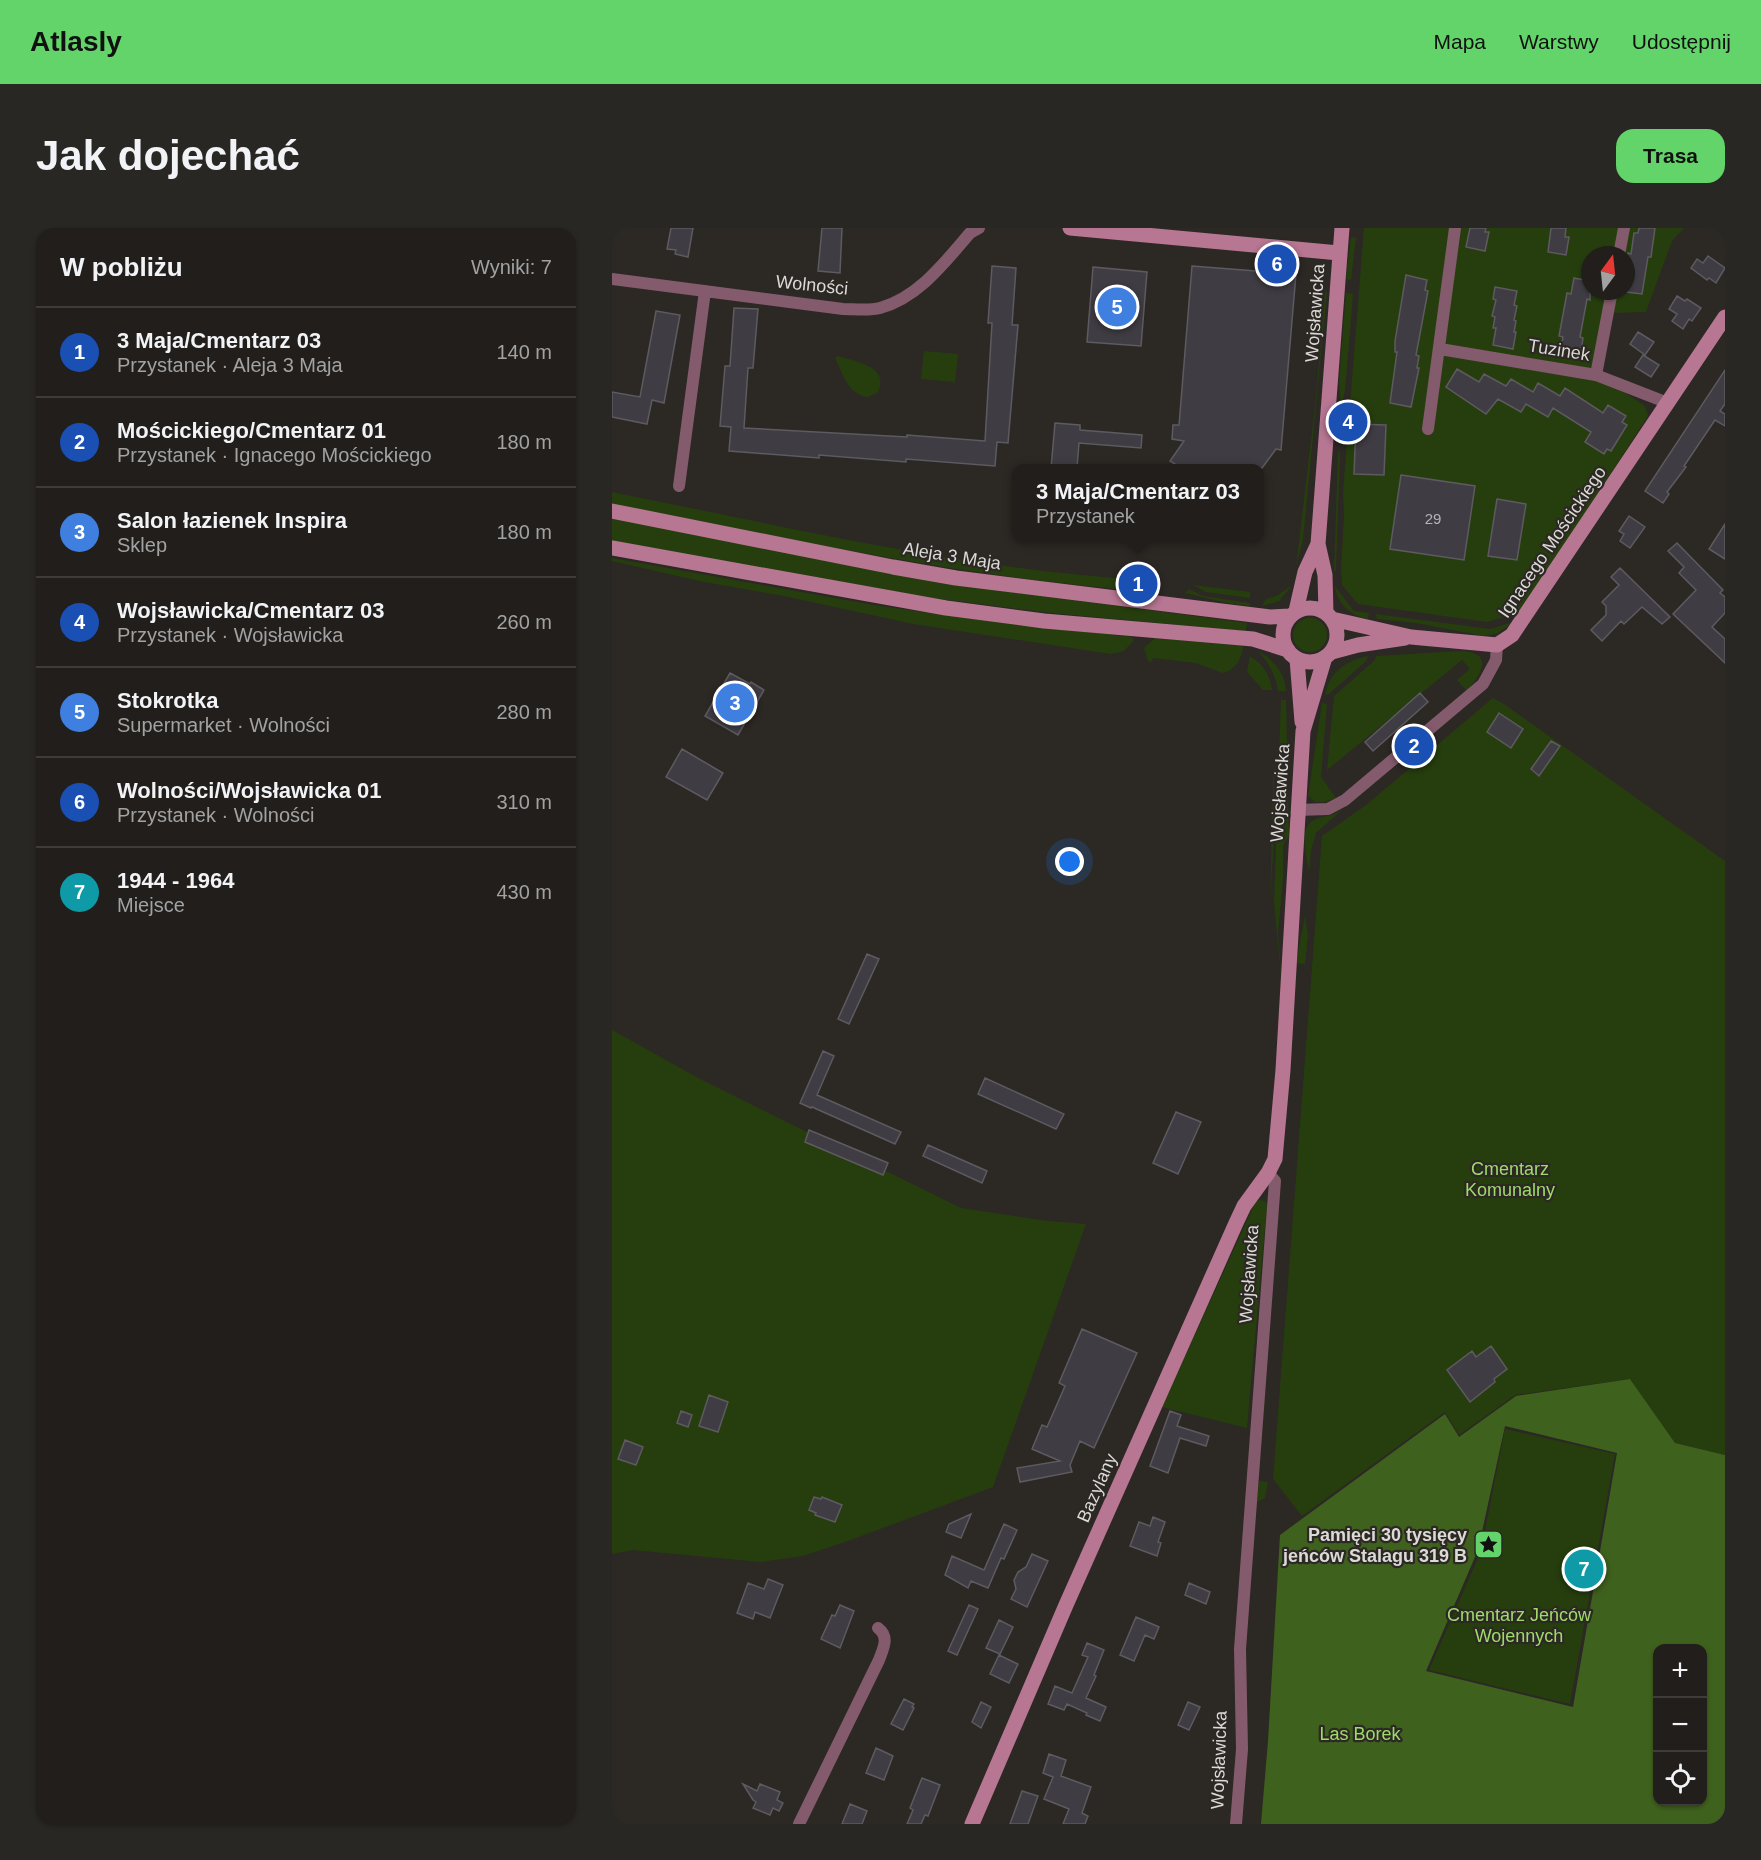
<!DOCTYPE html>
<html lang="pl">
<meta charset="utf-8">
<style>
:root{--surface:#211e1b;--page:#292724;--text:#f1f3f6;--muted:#a2a2a3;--line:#3e3c3a;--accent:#62d469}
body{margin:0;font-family:Helvetica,sans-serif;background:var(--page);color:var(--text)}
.controls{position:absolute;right:18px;bottom:18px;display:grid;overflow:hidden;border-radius:12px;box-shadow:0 2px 4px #0004}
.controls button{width:54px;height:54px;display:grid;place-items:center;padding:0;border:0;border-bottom:2px solid var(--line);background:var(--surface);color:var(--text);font:30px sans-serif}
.compass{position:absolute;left:969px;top:18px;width:54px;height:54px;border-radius:50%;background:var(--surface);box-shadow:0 2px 4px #0004;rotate:15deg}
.you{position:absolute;left:458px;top:634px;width:21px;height:21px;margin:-15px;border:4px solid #fff;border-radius:50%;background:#1a73e8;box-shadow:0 0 0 9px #1a73e833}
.badge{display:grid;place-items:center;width:39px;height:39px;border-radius:50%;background:var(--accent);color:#fff;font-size:20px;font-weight:700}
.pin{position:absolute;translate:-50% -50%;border:3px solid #fff;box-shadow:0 2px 6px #0006}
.popup{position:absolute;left:400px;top:236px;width:252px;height:78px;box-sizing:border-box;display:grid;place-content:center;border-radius:12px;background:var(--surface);filter:drop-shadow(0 2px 4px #0005);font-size:20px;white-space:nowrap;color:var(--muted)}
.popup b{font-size:22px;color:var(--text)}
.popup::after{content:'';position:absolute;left:50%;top:100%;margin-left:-12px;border:12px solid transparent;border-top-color:var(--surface)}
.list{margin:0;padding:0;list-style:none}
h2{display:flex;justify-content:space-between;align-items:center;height:78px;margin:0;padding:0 24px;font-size:26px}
h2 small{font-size:20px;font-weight:400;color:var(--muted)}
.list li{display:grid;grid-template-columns:39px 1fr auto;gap:18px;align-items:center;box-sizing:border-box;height:90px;padding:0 24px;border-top:2px solid var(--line)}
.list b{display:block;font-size:22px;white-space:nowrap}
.list p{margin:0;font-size:20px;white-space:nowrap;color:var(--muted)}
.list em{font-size:20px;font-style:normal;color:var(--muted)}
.icon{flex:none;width:33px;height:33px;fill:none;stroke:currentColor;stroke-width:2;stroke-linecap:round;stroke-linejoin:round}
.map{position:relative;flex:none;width:1113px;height:1596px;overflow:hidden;border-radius:18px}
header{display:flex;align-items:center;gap:36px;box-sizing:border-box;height:84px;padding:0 30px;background:var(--accent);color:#111}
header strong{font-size:28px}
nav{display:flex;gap:33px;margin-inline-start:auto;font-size:21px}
.intro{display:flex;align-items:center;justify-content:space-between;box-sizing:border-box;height:144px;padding:0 36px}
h1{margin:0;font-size:42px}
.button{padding:15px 27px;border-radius:18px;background:var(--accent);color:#111;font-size:21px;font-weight:700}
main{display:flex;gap:36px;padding:0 36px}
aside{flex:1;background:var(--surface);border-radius:18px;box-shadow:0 2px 4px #0004}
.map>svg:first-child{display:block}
.green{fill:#263e0e;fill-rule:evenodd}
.forest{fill:#3f611e;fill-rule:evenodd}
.building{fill:#3f3d43;stroke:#5d5a60;stroke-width:1.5}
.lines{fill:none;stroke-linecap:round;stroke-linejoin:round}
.street{stroke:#845b6c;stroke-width:12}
.secondary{stroke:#b77692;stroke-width:15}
.labels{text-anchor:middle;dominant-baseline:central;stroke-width:4.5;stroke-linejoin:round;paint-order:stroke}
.number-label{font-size:15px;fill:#b5b3b2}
.street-label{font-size:18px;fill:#dcdad7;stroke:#2c2824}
.park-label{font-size:18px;fill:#9edb69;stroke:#2c2824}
.poi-label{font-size:18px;font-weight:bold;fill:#dcdad7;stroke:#2c2824;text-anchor:end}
</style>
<header>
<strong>Atlasly</strong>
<nav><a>Mapa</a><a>Warstwy</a><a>Udostępnij</a></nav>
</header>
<div class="intro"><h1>Jak dojechać</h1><a class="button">Trasa</a></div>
<main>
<aside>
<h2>W pobliżu<small>Wyniki: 7</small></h2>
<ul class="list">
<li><span class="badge" style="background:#1a4fb4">1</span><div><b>3 Maja/Cmentarz 03</b><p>Przystanek · Aleja 3 Maja</p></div><em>140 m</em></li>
<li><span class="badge" style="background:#1a4fb4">2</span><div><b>Mościckiego/Cmentarz 01</b><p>Przystanek · Ignacego Mościckiego</p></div><em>180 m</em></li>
<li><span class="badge" style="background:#3f7fe0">3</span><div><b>Salon łazienek Inspira</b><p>Sklep</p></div><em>180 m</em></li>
<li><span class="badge" style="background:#1a4fb4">4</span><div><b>Wojsławicka/Cmentarz 03</b><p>Przystanek · Wojsławicka</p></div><em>260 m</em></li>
<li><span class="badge" style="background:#3f7fe0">5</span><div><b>Stokrotka</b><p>Supermarket · Wolności</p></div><em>280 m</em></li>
<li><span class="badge" style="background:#1a4fb4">6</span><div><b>Wolności/Wojsławicka 01</b><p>Przystanek · Wolności</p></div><em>310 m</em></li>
<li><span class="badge" style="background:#0f9aa8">7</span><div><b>1944 - 1964</b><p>Miejsce</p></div><em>430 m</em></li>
</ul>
</aside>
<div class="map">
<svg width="1113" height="1596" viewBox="0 0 1113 1596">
<rect width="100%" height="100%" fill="#2c2824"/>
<path class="green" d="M752 0H1072L1060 13 1034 84 996 85 984 146 1033 178 1036 188 909 384 875 394 746 376 730 357 729 344 732 285 731 265ZM978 27H1014V63H978Z
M739 9 744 10 739 52 734 51Z
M713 64H715L691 311 684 339 704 170Z
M734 65 741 66 733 162 729 181 727 153Z
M312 123 346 126 343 154 309 151Z
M226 128C244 134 278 138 266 164L256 169C236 167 231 146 223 130Z
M726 223 728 225 724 342 722 344Z
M0 264C171 298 342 339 517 351L516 354H510V357L516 358V360L506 361C335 346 168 309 0 276Z
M0 290 398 364 635 395 634 403 439 385 312 369 0 314Z
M0 330 262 377 347 389 520 409 522 412 512 423 499 426 301 396 172 368 92 354 0 333Z
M581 357 638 364V370L594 364Z
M681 357 667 373 650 378 654 371 664 368Z
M723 358 742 383 757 385 756 391C739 388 725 376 723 358Z
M577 361 591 368 638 375V378L615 375 573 365Z
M764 386 878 401 902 394 886 405 872 408 804 395 765 391Z
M681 407a17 17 0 1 1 34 0a17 17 0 1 1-34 0Z
M543 410 631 418C630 430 624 442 611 445L584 435 541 430 540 434 536 433 532 420Z
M645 422C661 431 673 445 674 463H666C664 447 656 434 645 422Z
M849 423C884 425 868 447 855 463L845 452 858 441 850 432 715 542 722 468 763 432 764 428Z
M638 428C651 436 658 447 660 462H651L635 444Z
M756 428 754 433 717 466 713 467C717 445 734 432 756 428Z
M881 470 892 476 1113 633V1227L1063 1215 1018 1151 903 1167 847 1207 833 1184 690 1288 661 1251 710 608 754 577Z
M669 472H674L677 608 671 617V649L666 705 670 757 662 675Z
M710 475 715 476 709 549 724 570 712 574H703L696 568Z
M662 520V611L658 674Z
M731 581 704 605 699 623 697 644C695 629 685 598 704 591 714 587 722 588 731 581Z
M693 688 696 707 693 736 684 735Z
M0 802 88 851 349 980 436 993 474 996 381 1259 236 1313 191 1328 149 1334 20 1322 0 1326Z
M647 972 653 973 655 977 635 1200 550 1179 643 975Z
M893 1201 1003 1226 958 1476 817 1442 869 1323Z
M647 1253 656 1254 653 1270 645 1274Z"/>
<path class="forest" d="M1018 1151 1063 1215 1113 1227V1596H649L656 1513 668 1307 833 1186 847 1209 904 1168ZM893 1198 1005 1225 961 1479 814 1443 866 1322ZM1046 1420H1090V1574H1046Z"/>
<path class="building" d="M59 0H81L76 29 63 26 64 22 55 21Z
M210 0H230L228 45 206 43Z
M858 0H874L873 4H877L873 23 854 19Z
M939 0H954L953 9H957L954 27 936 24Z
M1027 0H1043L1039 29H1036L1030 66 1014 64V31L1016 25 1019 26 1022 5H1026Z
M1096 28 1113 40 1104 55 1097 50 1095 52 1079 40 1085 31 1091 35Z
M380 38 404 40 400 97H406L396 215 385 214 383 238 294 231V234L207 227V230L117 223 119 199 108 198 113 138H118L122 80 146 81 141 140H136L132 200 295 209V207L373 213 380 95H376Z
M580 38 684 46 669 222 664 221 650 240H560L563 236 558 233 572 213 560 211 561 197H567Z
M481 39 535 44 529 118 475 114Z
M794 47 815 52 813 62 816 63 804 127 807 128 805 140H807L799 179 778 175 785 124H783V113Z
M962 50 978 53V72L975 71 968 109 971 110 968 129 948 125 951 109 947 108 955 65 959 66Z
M883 59 905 63 902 77 905 78 902 92 904 93 902 104H904L901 121 881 117 884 100H881L883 89 880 88 884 72 881 71Z
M1065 68 1073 73 1075 71 1089 80 1080 93 1077 91 1071 101 1060 93 1065 86 1057 81Z
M44 83 68 87 52 175 40 172 35 196 0 189V164L28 169Z
M1026 104 1042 114 1033 127 1018 116Z
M1031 127 1047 137 1039 149 1023 139Z
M845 141 867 154 872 146 894 158 899 151 921 164 926 155 948 168 953 160 991 185 996 177 1014 188 1010 194 1015 197 999 223 995 221 992 226 973 214 979 204 941 180 936 189 914 176 909 184 886 171 874 186 834 159Z
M1113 142V176L1108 183 1113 186V198L1103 192 1072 238 1074 239 1055 264 1057 266 1051 275 1033 263Z
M443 195 468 197V202L530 207 529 220 467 215 465 240H439Z
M744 196 774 197 772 247 742 246Z
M789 247 863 258 852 332 778 321Z
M885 271 914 276 905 332 876 328Z
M1017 288 1033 299 1018 320 1008 313 1012 306 1007 303Z
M1113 296V331L1097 321Z
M1065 315 1111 362 1108 365 1113 369V385L1100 399 1113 411V435L1061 386 1084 362 1067 345 1072 339 1056 323Z
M1008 340 1058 389 1050 396 1030 379 1012 396 1009 393 990 413 979 402 994 387V378L990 374 1007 357 999 349Z
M118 445 138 456 139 454 152 462 126 507 93 488Z
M808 465 816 474 761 523 753 514Z
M887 485 911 501 899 520 875 504Z
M939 513 948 518 927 548 919 541Z
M70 521 111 545 95 572 54 549Z
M255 726 267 731 237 796 226 791Z
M211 823 222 828 205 867 289 904 283 916 200 879 199 880 188 875Z
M373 850 452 886 444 901 366 866Z
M564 884 589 894 566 946 541 935Z
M197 902 276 935 271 947 193 914Z
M316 917 375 943 370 955 311 928Z
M470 1101 525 1125 482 1220 468 1213 458 1237 460 1244 408 1254 405 1240 448 1233 420 1221 430 1197 435 1199 453 1158 447 1155Z
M879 1118 895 1141 882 1151 883 1154 858 1174 835 1142 860 1123 864 1129Z
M97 1167 116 1174 106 1204 87 1198Z
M69 1183 80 1187 76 1199 65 1195Z
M558 1183 569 1187 565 1198 597 1208 594 1218 568 1210 556 1245 538 1238Z
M13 1212 31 1219 24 1237 6 1231Z
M202 1269 209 1271 210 1269 230 1277 223 1294 203 1287 204 1285 197 1282Z
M359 1286 349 1310 334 1304 337 1296Z
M541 1289 553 1294 546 1314 549 1315 545 1328 518 1318 527 1294 538 1298Z
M392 1296 405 1302 392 1331 389 1330 376 1360 359 1353 356 1360 333 1347 340 1328 372 1342Z
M420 1326 436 1333 415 1379 399 1371 404 1361 402 1352 406 1344 414 1339Z
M156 1351 171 1357 158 1390 143 1384 141 1391 125 1385 136 1355 152 1361Z
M577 1355 598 1364 594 1376 573 1367Z
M228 1377 242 1383 228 1420 209 1411 220 1387 223 1388Z
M357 1377 366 1381 345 1427 336 1423Z
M524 1389 547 1399 542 1411 533 1407 522 1433 508 1427Z
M387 1392 401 1399 388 1426 374 1420Z
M475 1415 492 1422 482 1447 484 1448 474 1470 494 1479 488 1493 474 1487 475 1485 455 1476 452 1482 436 1476 443 1458 460 1465 476 1429 470 1427Z
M387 1427 406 1436 397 1455 378 1446Z
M292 1471 302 1476 300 1479 302 1480 291 1502 279 1496Z
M369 1474 379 1479 369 1500 360 1494Z
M576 1474 588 1479 577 1502 566 1497Z
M264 1520 281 1528 272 1552 254 1545Z
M437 1526 454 1532 449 1548 479 1559 470 1585 476 1588 473 1596H451L457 1581 432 1571 441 1549 431 1545Z
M310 1550 328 1557 316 1588 313 1587 309 1596H295L301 1582 298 1580Z
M131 1556 145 1563 148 1556 168 1564 165 1572 171 1575 167 1583 161 1580 158 1587 141 1580 144 1574 141 1572Z
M410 1563 426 1568 416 1596H398Z
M238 1576 255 1583 250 1596H230Z"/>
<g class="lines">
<path class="street" d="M1007 27 1012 0
M0 51 231 81C242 81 257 83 268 80 307 69 333 34 358 5L367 0
M828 121 984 147 1056 175
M984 147 1000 63
M816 201 843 0
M67 258 93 63
M685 582 716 581 733 572 871 456 884 432 885 417
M187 1596 267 1432C271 1421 278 1409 266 1400
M624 1596 630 1521 628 1421 663 953 656 945"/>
<path class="secondary" d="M458 0 727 25
M0 283 281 339 344 350 658 389 678 388
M0 320 334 380 432 393 641 411 676 422
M671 407a27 27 0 1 1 54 0a27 27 0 1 1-54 0Z
M684 383 693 344 706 316
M714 385 713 347 706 316 730 0
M720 391 799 409 864 415 885 417 900 407 1113 89
M720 424 746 417 793 410
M685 431 690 494
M360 1596 454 1377 624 995 632 978 656 945 663 931 671 842 691 503 713 429"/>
</g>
<defs>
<symbol id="sight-square" viewBox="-11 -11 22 22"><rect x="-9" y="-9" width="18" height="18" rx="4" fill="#62d469" stroke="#2c2824"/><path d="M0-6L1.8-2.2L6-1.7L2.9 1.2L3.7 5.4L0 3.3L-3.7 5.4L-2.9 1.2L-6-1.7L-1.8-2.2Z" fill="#111"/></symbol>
</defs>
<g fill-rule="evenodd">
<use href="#sight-square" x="860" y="1300" width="33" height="33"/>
</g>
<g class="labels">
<g class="number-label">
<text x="821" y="290">29</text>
</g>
<g class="street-label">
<text transform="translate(200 57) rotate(6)">Wolności</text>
<text transform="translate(703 85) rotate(-86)">Wojsławicka</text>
<text transform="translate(947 122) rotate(9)">Tuzinek</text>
<text transform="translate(940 314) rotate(-56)">Ignacego Mościckiego</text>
<text transform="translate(340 328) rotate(9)">Aleja 3 Maja</text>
<text transform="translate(668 565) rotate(-86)">Wojsławicka</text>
<text transform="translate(637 1046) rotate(-86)">Wojsławicka</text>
<text transform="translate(485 1260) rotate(-66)">Bazylany</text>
<text transform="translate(607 1532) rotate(-88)">Wojsławicka</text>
</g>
<g class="park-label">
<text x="898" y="941">Cmentarz<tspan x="898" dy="21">Komunalny</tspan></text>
<text x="907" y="1387">Cmentarz Jeńców<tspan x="907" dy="21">Wojennych</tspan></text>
<text x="748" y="1506">Las Borek</text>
</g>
<g class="poi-label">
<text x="855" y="1307">Pamięci 30 tysięcy<tspan x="855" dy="21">jeńców Stalagu 319 B</tspan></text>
</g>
</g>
</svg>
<div class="controls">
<button>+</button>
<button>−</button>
<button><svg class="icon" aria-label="locate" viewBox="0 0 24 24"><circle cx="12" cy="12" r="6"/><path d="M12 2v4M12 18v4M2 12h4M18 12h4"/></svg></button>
</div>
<svg class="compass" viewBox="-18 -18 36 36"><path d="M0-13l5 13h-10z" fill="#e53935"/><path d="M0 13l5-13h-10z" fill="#a2a2a3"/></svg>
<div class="you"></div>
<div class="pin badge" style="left:526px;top:356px;background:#1a4fb4">1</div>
<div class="popup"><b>3 Maja/Cmentarz 03</b>Przystanek</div>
<div class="pin badge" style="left:802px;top:518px;background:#1a4fb4">2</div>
<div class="pin badge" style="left:123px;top:475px;background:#3f7fe0">3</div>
<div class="pin badge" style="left:736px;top:194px;background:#1a4fb4">4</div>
<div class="pin badge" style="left:505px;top:79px;background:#3f7fe0">5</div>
<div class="pin badge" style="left:665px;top:36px;background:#1a4fb4">6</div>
<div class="pin badge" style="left:972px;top:1341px;background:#0f9aa8">7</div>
</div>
</main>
